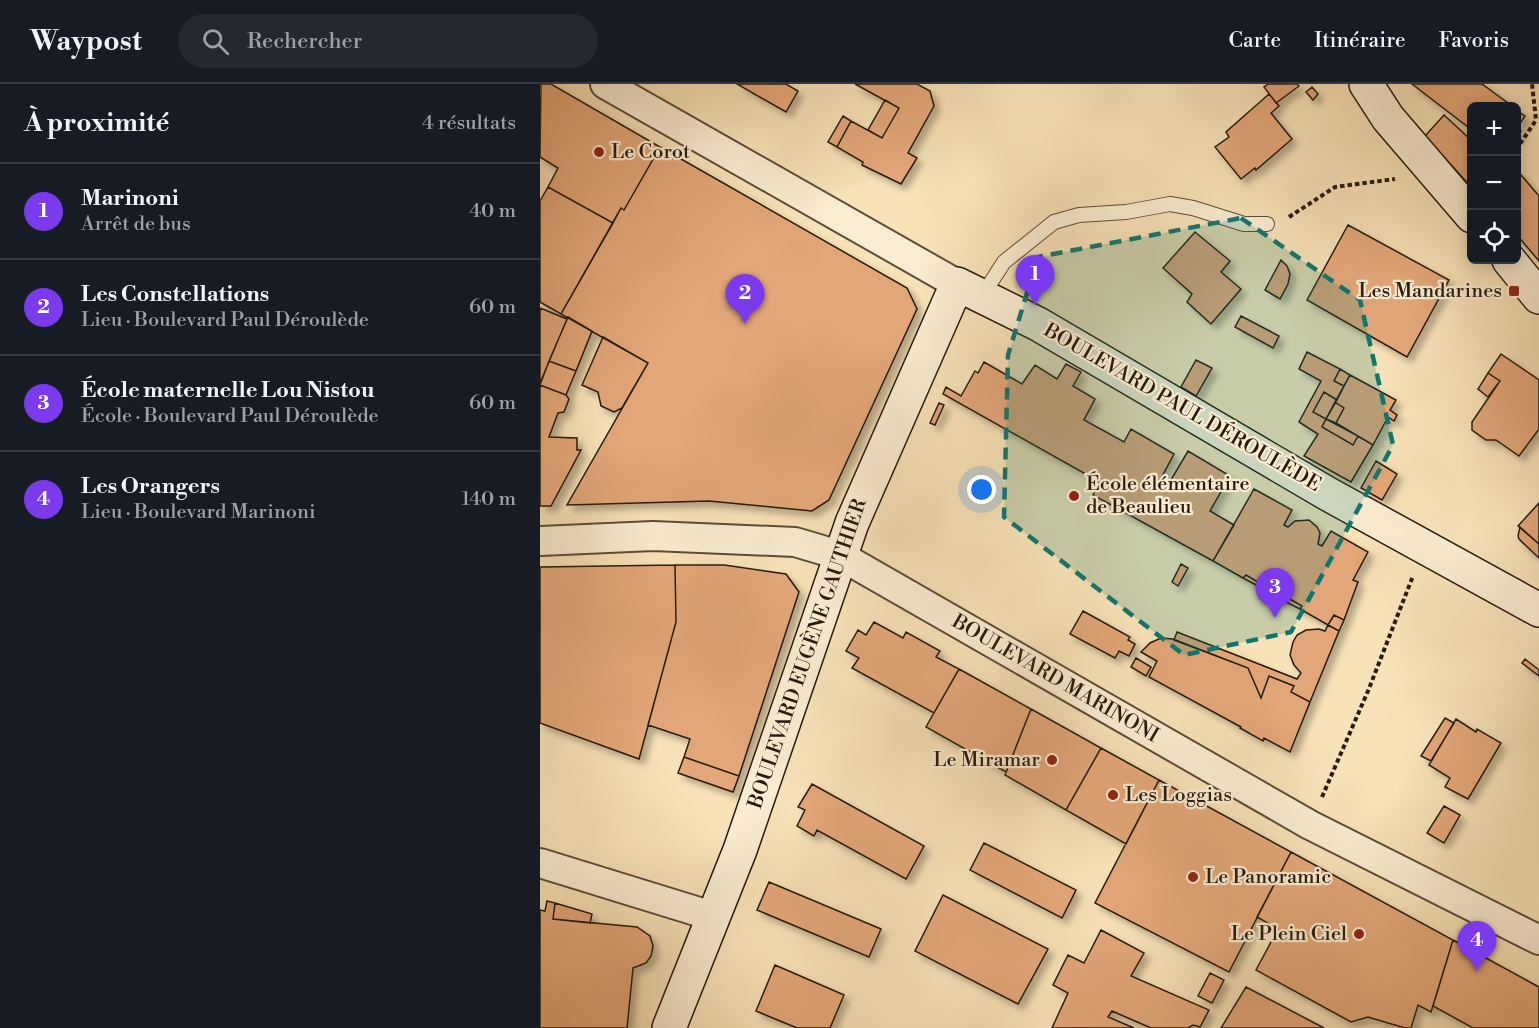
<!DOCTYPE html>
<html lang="fr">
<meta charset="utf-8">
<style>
:root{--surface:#171b24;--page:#242831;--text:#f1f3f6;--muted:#9ea1a6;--line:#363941;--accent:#7c3aed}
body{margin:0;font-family:"Libre Bodoni",serif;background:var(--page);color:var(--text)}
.controls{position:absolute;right:18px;top:18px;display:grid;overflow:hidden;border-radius:9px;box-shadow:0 3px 15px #0003}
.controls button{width:54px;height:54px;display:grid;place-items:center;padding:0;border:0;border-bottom:2px solid var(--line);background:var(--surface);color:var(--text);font:30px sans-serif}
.you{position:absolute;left:442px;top:406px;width:21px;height:21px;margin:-15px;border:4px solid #fff;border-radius:50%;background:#1a73e8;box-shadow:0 0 0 9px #1a73e833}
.badge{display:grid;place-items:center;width:39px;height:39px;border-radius:50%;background:var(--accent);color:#fff;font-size:20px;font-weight:700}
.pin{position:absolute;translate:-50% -50px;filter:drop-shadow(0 2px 3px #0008)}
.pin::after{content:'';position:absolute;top:32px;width:21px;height:18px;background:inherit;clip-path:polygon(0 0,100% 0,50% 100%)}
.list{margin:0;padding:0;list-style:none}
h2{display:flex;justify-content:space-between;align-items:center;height:78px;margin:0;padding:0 24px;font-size:26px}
h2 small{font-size:20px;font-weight:400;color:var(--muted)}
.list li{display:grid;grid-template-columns:39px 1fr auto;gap:18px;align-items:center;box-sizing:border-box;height:96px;padding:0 24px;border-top:2px solid var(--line)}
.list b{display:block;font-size:22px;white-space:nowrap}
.list p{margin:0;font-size:20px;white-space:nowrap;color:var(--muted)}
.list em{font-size:20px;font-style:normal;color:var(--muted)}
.icon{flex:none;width:33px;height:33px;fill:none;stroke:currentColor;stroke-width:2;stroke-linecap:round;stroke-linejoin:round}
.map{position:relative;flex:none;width:999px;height:944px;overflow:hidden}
header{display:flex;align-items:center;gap:36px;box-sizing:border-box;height:84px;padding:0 30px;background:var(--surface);border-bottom:2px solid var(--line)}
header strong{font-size:28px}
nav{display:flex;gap:33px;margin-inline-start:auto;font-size:21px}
.search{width:420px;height:54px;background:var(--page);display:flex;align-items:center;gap:15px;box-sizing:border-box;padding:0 21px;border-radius:33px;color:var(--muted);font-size:22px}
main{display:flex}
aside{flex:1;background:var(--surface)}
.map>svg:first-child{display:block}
.building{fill:#e2a678;stroke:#271a0d;stroke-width:1.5;filter:url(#shadow)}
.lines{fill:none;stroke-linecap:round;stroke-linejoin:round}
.lane-casing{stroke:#5b4c38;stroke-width:16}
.street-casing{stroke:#5b4c38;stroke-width:32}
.secondary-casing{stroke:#271a0d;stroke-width:36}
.path{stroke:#271a0d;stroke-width:4;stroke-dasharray:4.5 3;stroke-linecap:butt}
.lane{stroke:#faecd0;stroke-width:14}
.street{stroke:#faecd0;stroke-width:28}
.secondary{stroke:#faecd0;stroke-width:33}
.marked{fill:#0f766e;fill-opacity:0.2;stroke:#0f766e;stroke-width:4.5;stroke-dasharray:12 8;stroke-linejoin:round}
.poi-dot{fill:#8f2418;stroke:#faecd0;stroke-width:2}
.labels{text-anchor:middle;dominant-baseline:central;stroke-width:4.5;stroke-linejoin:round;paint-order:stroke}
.poi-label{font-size:20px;fill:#271a0d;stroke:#faecd0;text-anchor:start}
.street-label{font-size:20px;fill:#271a0d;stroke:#faecd0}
</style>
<header>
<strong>Waypost</strong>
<div class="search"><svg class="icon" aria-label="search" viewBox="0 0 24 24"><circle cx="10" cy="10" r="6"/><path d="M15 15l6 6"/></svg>Rechercher</div>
<nav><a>Carte</a><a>Itinéraire</a><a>Favoris</a></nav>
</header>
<main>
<aside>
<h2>À proximité<small>4 résultats</small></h2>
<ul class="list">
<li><span class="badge">1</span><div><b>Marinoni</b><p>Arrêt de bus</p></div><em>40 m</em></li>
<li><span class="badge">2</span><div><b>Les Constellations</b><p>Lieu · Boulevard Paul Déroulède</p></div><em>60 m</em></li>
<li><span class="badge">3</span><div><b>École maternelle Lou Nistou</b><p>École · Boulevard Paul Déroulède</p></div><em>60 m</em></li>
<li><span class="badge">4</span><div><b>Les Orangers</b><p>Lieu · Boulevard Marinoni</p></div><em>140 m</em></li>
</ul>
</aside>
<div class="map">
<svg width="999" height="944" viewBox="0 0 999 944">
<defs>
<filter id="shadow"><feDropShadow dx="5.5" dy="5.5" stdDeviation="3" flood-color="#0004"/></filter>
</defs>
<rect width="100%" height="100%" fill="#f8e2b7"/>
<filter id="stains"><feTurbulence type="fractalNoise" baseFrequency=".00333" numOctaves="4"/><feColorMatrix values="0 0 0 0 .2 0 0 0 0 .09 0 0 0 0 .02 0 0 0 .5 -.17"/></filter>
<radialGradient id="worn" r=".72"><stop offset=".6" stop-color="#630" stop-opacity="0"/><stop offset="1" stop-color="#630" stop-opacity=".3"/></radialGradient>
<path class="building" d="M1 0H11L120 63 84 126 81 124 73 139 8 103 18 84 0 73Z
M197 0H246L258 7 246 28Z
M315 0H377L390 7 394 22 368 69 377 74 361 100 322 81 323 78 297 63 311 37 342 54 359 24Z
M728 0H757L759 2 736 19 724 3Z
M872 0H942L972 22H932V46Z
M772 3 778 10 773 16 766 8Z
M729 10 739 22 731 29 752 55 716 86 715 84 701 95 675 63 689 53 686 48Z
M345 16 359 24 342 54 328 46Z
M976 26 985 32 977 44 981 47 976 52Z
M904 31 932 57V104L885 52Z
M303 32 311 37 297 63 288 58Z
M120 63 367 204 377 225 289 416 272 427 169 417 27 421 108 279 21 230 81 124 84 126Z
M976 85 999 112V177L976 150Z
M8 103 73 139 21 230 0 218V117Z
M808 141 909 196 867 273 767 216Z
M655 148 690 177 681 188 701 205 671 240 647 218 652 210 623 184Z
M741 176 747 182 750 190 748 200 740 215 725 206Z
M0 224 27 235 0 299Z
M701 232 739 252 733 264 695 243Z
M28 233 52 247 36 287 9 277Z
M63 253 108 279 82 324 74 328 61 322 58 308 42 301Z
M767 268 800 285 794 297 804 302 797 316 784 308 773 328 786 335 782 343 813 361 818 352 833 361 811 398 764 372 778 350 759 338 781 297 759 285Z
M961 270 999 296V345L979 372 956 356H946L932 346V338L960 297 948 289Z
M656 276 672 284 656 312 641 303Z
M9 277 36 287 26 311 0 301Z
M444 278 482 300 495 281 517 295 526 280 541 288 533 302 555 315 544 336 584 358 591 345 634 370 617 402 625 406 648 367 690 392 670 427 694 441 673 477 553 411 560 398 403 310 406 303 421 312 435 287 438 289Z
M800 285 810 291 804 302 794 297Z
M948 289 960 297 948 313 938 305Z
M810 291 856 316 850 326 857 331 854 337 848 333 833 361 796 339 804 324 795 318Z
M0 301 26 311 29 315 24 328 18 329 9 353 37 354V366H41L11 422H0Z
M784 308 797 316 786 335 773 328Z
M795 318 804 324 796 339 786 335Z
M399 319 404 321 395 341 390 339Z
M786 335 818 352 813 361 782 343Z
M836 377 857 390 842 416 821 404Z
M714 405 752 426 744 441 748 443 755 437 769 436 777 443 780 449 778 460 782 462 791 447 828 468 813 496 818 498 804 536 794 531 788 541 760 525 762 522 748 514 746 518 716 501 718 498 706 491 703 494 673 477Z
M999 419V460L978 442Z
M980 443 999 460V474L979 455 978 452Z
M641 480 648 484 638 502 632 498Z
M135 481 136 538 99 675 0 639V483Z
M135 481H184L246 490 259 508 199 692 144 673 150 655 108 641 136 538Z
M706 491 718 498 716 501 703 494Z
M748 514 762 522 760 525 746 518Z
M543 527 590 553 588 556 595 560 589 572 579 567 575 574 530 550Z
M794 531 804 536 799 547 788 541Z
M334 538 363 554 366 548 400 567 396 573 419 585 394 629 312 584 319 574 306 567 318 546 326 551Z
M788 541 799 547 770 618 751 608 754 602 729 592 721 614 708 584 634 556 637 548 757 595 761 589 754 581 750 571 753 558 757 551 766 546 779 545 785 547Z
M621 554 633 555 708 584 721 614 729 592 754 602 751 608 770 618 750 668 724 654 723 657 700 644 701 643 609 593 617 577 601 568 610 559Z
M596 574 611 583 606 592 591 583Z
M985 575 999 586V592L982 579Z
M419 585 491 625 466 688 386 643Z
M491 625 561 664 526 726 465 691Z
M905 634 914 639 891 677 881 672Z
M916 635 936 648 937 645 961 659 928 715 905 703 910 694 889 681Z
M561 664 619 696 586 760 526 726Z
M144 673 199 692 193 708 138 689Z
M619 696 751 768 689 888 555 819Z
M272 700 384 762 366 795 277 746 274 752 257 742 265 726 258 723Z
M904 722 920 731 904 759 887 749Z
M444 759 536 806 522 834 430 786Z
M751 768 913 856 891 928 878 921 871 944H865L828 933 811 938 716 886 738 845 717 833Z
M229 798 341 845 329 873 217 826Z
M403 811 508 865 478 920 375 867Z
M7 817 15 819 13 835 97 843 110 852 113 862 111 872 106 879 93 884 87 944H0V826L5 827Z
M15 819 52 830 50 839 13 835Z
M561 846 604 869 591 892 669 926 660 943 653 941 648 944H611L572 927 568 933 594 944H512L528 909 513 901 528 871 544 879Z
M913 856 999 903V944H933L893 922Z
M235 881 304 911 290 944H257L216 927Z
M670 889 684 896 672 919 658 912Z
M706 903 784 944H681Z"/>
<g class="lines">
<defs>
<path id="lane" d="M442 212 464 178 514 138 539 131 586 128 630 120 653 124 704 140H727"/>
<path id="street" d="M65 0 417 200
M0 457 113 452 255 458 299 471 770 741 999 856
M0 779 172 832"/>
<path id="secondary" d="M826 0 848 34 932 132
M969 176 999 213
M129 944 200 766 312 439 417 200 498 240 788 410 999 526"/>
</defs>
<use href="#lane" class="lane-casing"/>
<use href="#street" class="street-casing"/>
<use href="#secondary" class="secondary-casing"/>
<path class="path" d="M976 66 996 36 992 0
M749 133 795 103 855 95
M782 713 828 607 873 492"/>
<use href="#lane" class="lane"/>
<use href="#street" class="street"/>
<use href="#secondary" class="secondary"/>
</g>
<path class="marked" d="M701 134 820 216 853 361 751 548 644 571 464 433 468 271 498 173Z"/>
<g class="poi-dot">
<circle cx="59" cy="68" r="6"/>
<rect x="968" y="201" width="12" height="12" rx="3"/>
<circle cx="534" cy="412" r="6"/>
<circle cx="512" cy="676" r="6"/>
<circle cx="573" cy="711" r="6"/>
<circle cx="653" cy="793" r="6"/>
<circle cx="819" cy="850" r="6"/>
</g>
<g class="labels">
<g class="poi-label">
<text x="71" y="68">Le Corot</text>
<text x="962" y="207" text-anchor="end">Les Mandarines</text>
<text x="546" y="400">École élémentaire<tspan x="546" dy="23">de Beaulieu</tspan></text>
<text x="500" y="676" text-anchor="end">Le Miramar</text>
<text x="585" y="711">Les Loggias</text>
<text x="665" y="793">Le Panoramic</text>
<text x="807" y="850" text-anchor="end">Le Plein Ciel</text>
</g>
<g class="street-label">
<text transform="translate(642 324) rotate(30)">BOULEVARD PAUL DÉROULÈDE</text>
<text transform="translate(268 570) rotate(-71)">BOULEVARD EUGÈNE GAUTHIER</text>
<text transform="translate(515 595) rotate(30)">BOULEVARD MARINONI</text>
</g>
</g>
<rect width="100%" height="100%" filter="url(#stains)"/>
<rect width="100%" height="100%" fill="url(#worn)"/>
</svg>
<div class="controls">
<button>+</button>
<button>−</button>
<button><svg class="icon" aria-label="locate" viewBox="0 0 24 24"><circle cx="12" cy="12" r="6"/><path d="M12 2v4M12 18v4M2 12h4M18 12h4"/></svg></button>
</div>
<div class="you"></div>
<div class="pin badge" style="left:495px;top:221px">1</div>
<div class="pin badge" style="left:205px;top:240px">2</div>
<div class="pin badge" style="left:735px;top:534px">3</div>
<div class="pin badge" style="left:937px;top:887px">4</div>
</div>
</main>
